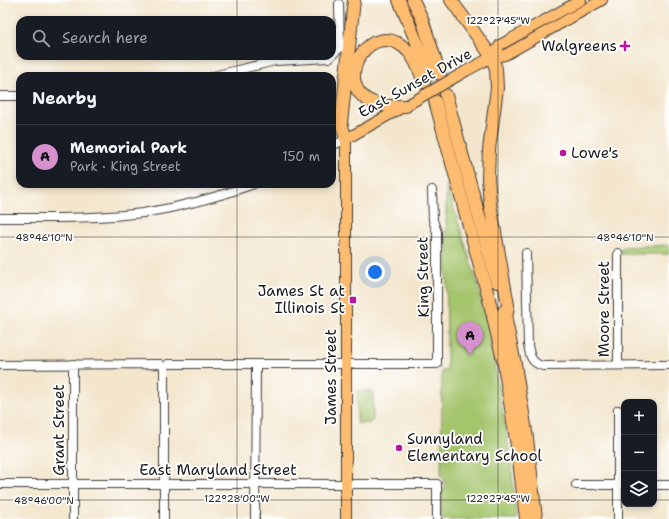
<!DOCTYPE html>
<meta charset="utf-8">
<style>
:root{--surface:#171b24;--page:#242831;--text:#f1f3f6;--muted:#9ea1a6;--line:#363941;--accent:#d690ce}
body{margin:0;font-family:"Shantell Sans",sans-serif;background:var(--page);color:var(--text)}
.controls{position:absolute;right:12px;bottom:12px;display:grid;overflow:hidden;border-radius:8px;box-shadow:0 2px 6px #0003}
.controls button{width:36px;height:36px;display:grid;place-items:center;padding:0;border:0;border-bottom:1px solid var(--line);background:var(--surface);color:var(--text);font:20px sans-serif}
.you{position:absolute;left:375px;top:272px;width:14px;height:14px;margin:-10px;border:3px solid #fff;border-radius:50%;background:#1a73e8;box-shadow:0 0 0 6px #1a73e833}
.badge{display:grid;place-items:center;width:26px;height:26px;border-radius:50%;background:var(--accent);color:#111;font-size:13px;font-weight:700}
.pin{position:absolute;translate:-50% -33px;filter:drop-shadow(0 1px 2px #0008)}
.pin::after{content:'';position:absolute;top:21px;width:14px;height:12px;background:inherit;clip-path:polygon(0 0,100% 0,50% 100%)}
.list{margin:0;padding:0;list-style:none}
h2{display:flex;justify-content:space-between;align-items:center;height:52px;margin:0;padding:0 16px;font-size:17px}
h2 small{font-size:13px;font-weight:400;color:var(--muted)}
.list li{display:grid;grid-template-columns:26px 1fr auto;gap:12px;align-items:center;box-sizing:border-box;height:64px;padding:0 16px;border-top:1px solid var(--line)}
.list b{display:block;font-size:15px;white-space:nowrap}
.list p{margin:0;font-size:13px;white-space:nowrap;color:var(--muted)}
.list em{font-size:13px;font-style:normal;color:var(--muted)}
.icon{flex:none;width:22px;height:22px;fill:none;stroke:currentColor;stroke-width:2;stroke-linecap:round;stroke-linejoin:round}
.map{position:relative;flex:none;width:669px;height:519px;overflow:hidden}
.search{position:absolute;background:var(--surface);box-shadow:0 2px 6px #0003;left:16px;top:16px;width:320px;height:44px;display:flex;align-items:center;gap:10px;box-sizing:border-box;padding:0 14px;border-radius:12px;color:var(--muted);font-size:15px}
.panel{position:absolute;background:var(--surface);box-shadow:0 2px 6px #0003;left:16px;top:72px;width:320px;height:116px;border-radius:12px}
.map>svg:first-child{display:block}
.green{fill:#a5c56d;stroke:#607044}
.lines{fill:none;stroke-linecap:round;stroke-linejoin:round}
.highway-tunnel{stroke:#c8beaa;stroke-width:12;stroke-dasharray:12 6;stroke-linecap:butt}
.minor-casing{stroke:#3c3a37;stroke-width:10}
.major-casing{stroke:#3c3a37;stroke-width:12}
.highway-casing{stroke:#3c3a37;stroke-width:14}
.minor{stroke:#fff;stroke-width:8}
.major{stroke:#febc70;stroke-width:10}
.highway{stroke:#febc70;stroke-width:12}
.major-bridge-casing{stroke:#3c3a37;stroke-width:12;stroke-linecap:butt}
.major-bridge{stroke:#febc70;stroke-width:10}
.ticks{fill:none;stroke:#1c1c1c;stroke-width:1;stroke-opacity:0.45}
.poi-dot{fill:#b5179e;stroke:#fff;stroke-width:1.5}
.labels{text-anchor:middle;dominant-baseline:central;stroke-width:3.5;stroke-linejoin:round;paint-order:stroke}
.poi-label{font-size:15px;fill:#1c1c1c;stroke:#fff;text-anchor:end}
.street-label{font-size:15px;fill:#1c1c1c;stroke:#fff}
.ticks-label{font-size:10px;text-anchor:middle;fill:#1c1c1c;stroke:#fff;stroke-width:3.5;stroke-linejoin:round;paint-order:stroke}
</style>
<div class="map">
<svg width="669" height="519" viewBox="0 0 669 519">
<rect width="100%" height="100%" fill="#fff"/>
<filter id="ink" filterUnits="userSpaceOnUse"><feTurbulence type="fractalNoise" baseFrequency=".025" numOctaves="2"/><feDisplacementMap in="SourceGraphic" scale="8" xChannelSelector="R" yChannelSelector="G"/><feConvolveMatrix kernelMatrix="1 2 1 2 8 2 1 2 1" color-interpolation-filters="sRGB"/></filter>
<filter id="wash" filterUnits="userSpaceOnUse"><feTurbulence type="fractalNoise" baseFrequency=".012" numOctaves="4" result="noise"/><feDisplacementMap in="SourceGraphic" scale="16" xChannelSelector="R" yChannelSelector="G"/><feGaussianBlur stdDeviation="0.9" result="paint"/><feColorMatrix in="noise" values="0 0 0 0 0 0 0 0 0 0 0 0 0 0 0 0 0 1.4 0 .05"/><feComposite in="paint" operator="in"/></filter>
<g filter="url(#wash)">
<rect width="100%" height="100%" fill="#f3e6cd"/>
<path class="green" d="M446 183 478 285 487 321 511 460 516 519H441V491L445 487V481L441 476 442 371H447Z
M669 245V254H620V250L623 247Z
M357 391H372L373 393V420L370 423H357Z"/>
</g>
<g filter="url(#ink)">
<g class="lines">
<path class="highway-tunnel" d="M430 79 435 101"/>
<defs>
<path id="minor" d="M332 55 340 48 339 4
M213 76 275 61 329 58 331 56
M0 96H20
M332 146 346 139
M0 218C48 218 95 219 143 213 181 207 218 197 254 184
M526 253 528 345C530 356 531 363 543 366L669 365
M168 364H437V232L433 220 432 190
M0 365 160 364
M618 365V253
M164 368V519
M0 484H437V519
M576 485H624
M654 485H669
M73 519V364
M255 519 256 364
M618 519V410"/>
<path id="major" d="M492 57 500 45 581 0
M466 71 492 57 505 55 602 0
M346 519V139L405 106"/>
<path id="highway" d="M399 0 417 43 427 71
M413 0 422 19 440 74
M451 0 492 57 496 69 497 88 489 150 488 178 490 204 508 305 506 320
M446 95 497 282
M435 101 489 299 505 369
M406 106C394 106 383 107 372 102 329 84 372 12 409 52 416 60 420 72 424 82
M346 139 341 123 354 0
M504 311 516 369
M505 371 518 452 526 519
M516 371 527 438 536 519"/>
</defs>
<use href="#minor" class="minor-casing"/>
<use href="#major" class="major-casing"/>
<use href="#highway" class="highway-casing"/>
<use href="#minor" class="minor"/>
<use href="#major" class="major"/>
<use href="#highway" class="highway"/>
<defs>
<path id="major-bridge" d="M409 104 466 71"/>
</defs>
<use href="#major-bridge" class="major-bridge-casing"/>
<use href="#major-bridge" class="major-bridge"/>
</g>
</g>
<path class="ticks" d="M237 0V20M498 0V519M237 56V76M237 184V519M0 237H669M0 500H624M654 500H669"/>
<g class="poi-dot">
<path d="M623 40h4v4h4v4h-4v4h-4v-4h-4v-4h4z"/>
<circle cx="563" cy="153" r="4"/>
<rect x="349" y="296" width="8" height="8" rx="2"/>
<circle cx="399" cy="448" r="4"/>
</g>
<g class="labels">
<g class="poi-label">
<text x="617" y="46">Walgreens</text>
<text x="571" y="153" text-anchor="start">Lowe's</text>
<text x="345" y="291">James St at<tspan x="345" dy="17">Illinois St</tspan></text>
<text x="407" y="439" text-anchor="start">Sunnyland<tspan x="407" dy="17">Elementary School</tspan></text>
</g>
<g class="street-label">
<text transform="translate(415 83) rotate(-29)">East Sunset Drive</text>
<text transform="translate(423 277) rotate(-91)">King Street</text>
<text transform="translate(604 309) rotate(-90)">Moore Street</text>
<text transform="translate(331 377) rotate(-90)">James Street</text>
<text transform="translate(59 430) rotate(-90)">Grant Street</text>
<text x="218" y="470">East Maryland Street</text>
</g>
</g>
<g class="ticks-label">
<text x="498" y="24">122°27'45"W</text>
<text x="44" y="241">48°46'10"N</text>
<text x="625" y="241">48°46'10"N</text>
<text x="237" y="502">122°28'00"W</text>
<text x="498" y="502">122°27'45"W</text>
<text x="44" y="504">48°46'00"N</text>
</g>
</svg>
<div class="controls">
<button>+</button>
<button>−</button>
<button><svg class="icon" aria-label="layers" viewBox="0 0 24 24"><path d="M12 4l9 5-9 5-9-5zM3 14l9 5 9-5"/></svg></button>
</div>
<div class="you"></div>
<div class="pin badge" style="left:470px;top:355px">A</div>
<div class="search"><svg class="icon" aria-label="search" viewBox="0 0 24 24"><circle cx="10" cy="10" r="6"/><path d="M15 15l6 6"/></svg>Search here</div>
<section class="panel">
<h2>Nearby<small></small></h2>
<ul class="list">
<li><span class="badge">A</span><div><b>Memorial Park</b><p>Park · King Street</p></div><em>150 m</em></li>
</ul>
</section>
</div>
